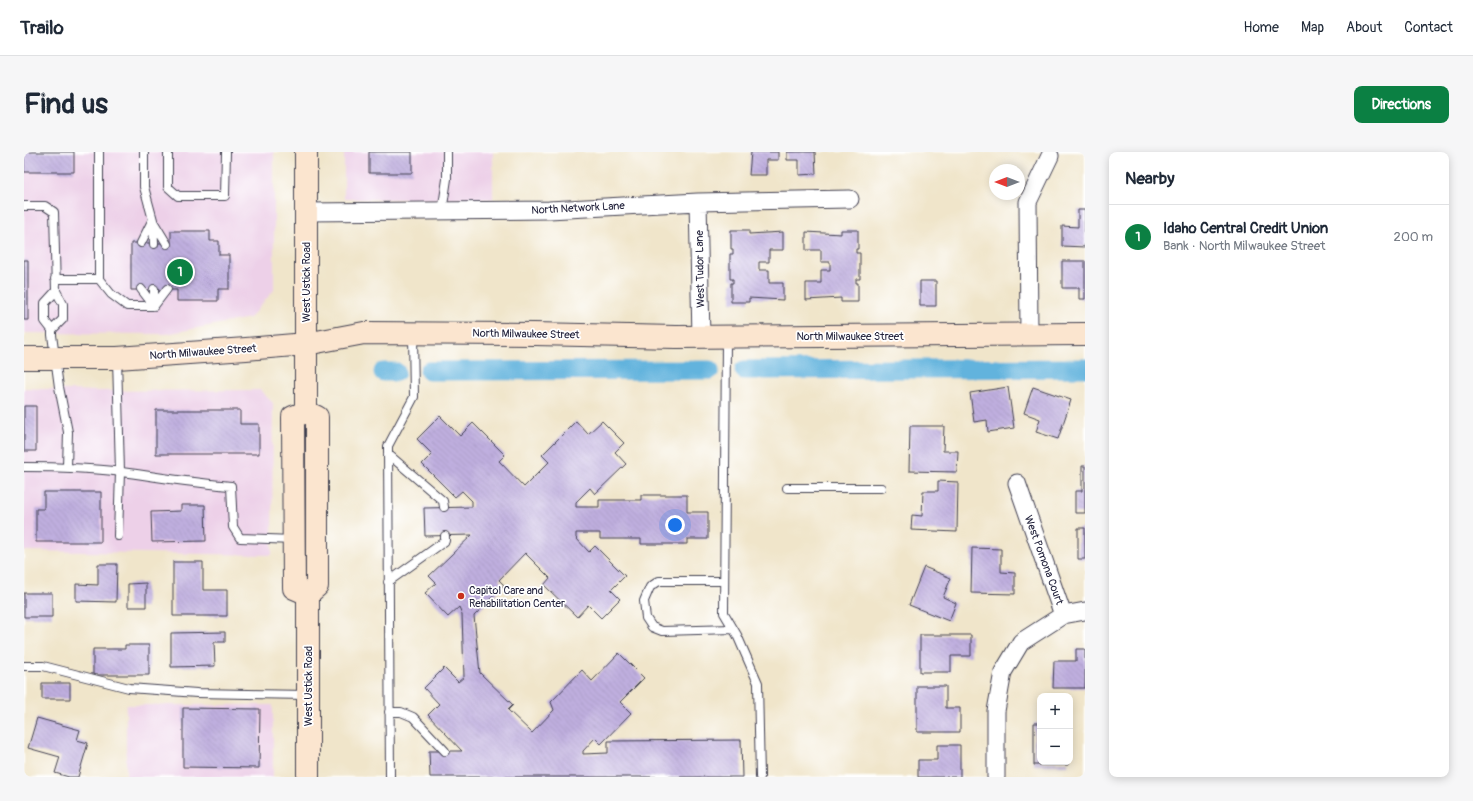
<!DOCTYPE html>
<meta charset="utf-8">
<style>
:root{--surface:#fff;--page:#f6f6f7;--text:#1f2937;--muted:#747a83;--line:#e0e1e3;--accent:#0b8043}
body{margin:0;font-family:Pangolin,sans-serif;background:var(--page);color:var(--text)}
.controls{position:absolute;right:12px;bottom:12px;display:grid;overflow:hidden;border-radius:8px;box-shadow:0 2px 10px #0003}
.controls button{width:36px;height:36px;display:grid;place-items:center;padding:0;border:0;border-bottom:1px solid var(--line);background:var(--surface);color:var(--text);font:20px sans-serif}
.compass{position:absolute;left:965px;top:12px;width:36px;height:36px;border-radius:50%;background:var(--surface);box-shadow:0 2px 10px #0003;rotate:270deg}
.you{position:absolute;left:651px;top:373px;width:14px;height:14px;margin:-10px;border:3px solid #fff;border-radius:50%;background:#1a73e8;box-shadow:0 0 0 6px #1a73e833}
.badge{display:grid;place-items:center;width:26px;height:26px;border-radius:50%;background:var(--accent);color:#fff;font-size:13px;font-weight:700}
.pin{position:absolute;translate:-50% -50%;border:2px solid #fff;box-shadow:0 1px 4px #0006}
.list{margin:0;padding:0;list-style:none}
h2{display:flex;justify-content:space-between;align-items:center;height:52px;margin:0;padding:0 16px;font-size:17px}
h2 small{font-size:13px;font-weight:400;color:var(--muted)}
.list li{display:grid;grid-template-columns:26px 1fr auto;gap:12px;align-items:center;box-sizing:border-box;height:64px;padding:0 16px;border-top:1px solid var(--line)}
.list b{display:block;font-size:15px;white-space:nowrap}
.list p{margin:0;font-size:13px;white-space:nowrap;color:var(--muted)}
.list em{font-size:13px;font-style:normal;color:var(--muted)}
.map{position:relative;flex:none;width:1061px;height:625px;overflow:hidden;border-radius:8px}
header{display:flex;align-items:center;gap:24px;box-sizing:border-box;height:56px;padding:0 20px;background:var(--surface);border-bottom:1px solid var(--line)}
header strong{font-size:19px}
nav{display:flex;gap:22px;margin-inline-start:auto;font-size:14px}
.intro{display:flex;align-items:center;justify-content:space-between;box-sizing:border-box;height:96px;padding:0 24px}
h1{margin:0;font-size:28px}
.button{padding:10px 18px;border-radius:8px;background:var(--accent);color:#fff;font-size:14px;font-weight:700}
main{display:flex;gap:24px;padding:0 24px}
aside{flex:1;background:var(--surface);border-radius:8px;box-shadow:0 2px 10px #0003}
.map>svg:first-child{display:block}
.built{fill:#edd0e8}
.lines{fill:none;stroke-linecap:round;stroke-linejoin:round}
.canal{stroke:#62b3dd;stroke-width:19}
.building{fill:url(#building-back-hatch)}
.lane-casing{stroke:#413f50;stroke-width:10}
.street-casing{stroke:#413f50;stroke-width:19}
.secondary-casing{stroke:#413f50;stroke-width:24}
.lane{stroke:#fff;stroke-width:8}
.street{stroke:#fff;stroke-width:17}
.secondary{stroke:#fbe5cf;stroke-width:22}
.poi-dot{fill:#c8321e;stroke:#fff;stroke-width:1.5}
.labels{text-anchor:middle;dominant-baseline:central;stroke-width:3.5;stroke-linejoin:round;paint-order:stroke}
.street-label{font-size:11px;fill:#22223b;stroke:#fff}
.poi-label{font-size:11px;fill:#22223b;stroke:#fff;text-anchor:start}
</style>
<header>
<strong>Trailo</strong>
<nav><a>Home</a><a>Map</a><a>About</a><a>Contact</a></nav>
</header>
<div class="intro"><h1>Find us</h1><a class="button">Directions</a></div>
<main>
<div class="map">
<svg width="1061" height="625" viewBox="0 0 1061 625">
<defs>
<pattern id="building-back-hatch" width="6" height="6" patternUnits="userSpaceOnUse"><rect width="6" height="6" fill="#bfafdf"/><path d="M-1 5l2 2M0 0l6 6M5-1l2 2" fill="none" stroke="#a496c0"/></pattern>
</defs>
<rect width="100%" height="100%" fill="#fff"/>
<filter id="ink" filterUnits="userSpaceOnUse"><feTurbulence type="fractalNoise" baseFrequency=".025" numOctaves="2"/><feDisplacementMap in="SourceGraphic" scale="8" xChannelSelector="R" yChannelSelector="G"/><feConvolveMatrix kernelMatrix="1 2 1 2 8 2 1 2 1" color-interpolation-filters="sRGB"/></filter>
<filter id="wash" filterUnits="userSpaceOnUse"><feTurbulence type="fractalNoise" baseFrequency=".012" numOctaves="4" result="noise"/><feDisplacementMap in="SourceGraphic" scale="16" xChannelSelector="R" yChannelSelector="G"/><feGaussianBlur stdDeviation="0.9" result="paint"/><feColorMatrix in="noise" values="0 0 0 0 0 0 0 0 0 0 0 0 0 0 0 0 0 1.4 0 .05"/><feComposite in="paint" operator="in"/></filter>
<g filter="url(#wash)">
<rect width="100%" height="100%" fill="#f0e5ca"/>
<path class="built" d="M0 0H250V138L226 166 142 182 0 181Z
M320 0H469V47H320Z
M0 236 70 239 236 238 249 251 248 403 0 399Z
M102 553H249V625H102Z"/>
<g class="lines">
<path class="canal" d="M720 218 1061 216
M405 219 686 218
M359 220H372"/>
</g>
<g id="blocks">
<path class="building" d="M0 0H50V20H0Z
M345 0H388V21H345Z
M727 0H754V8H742V23H725Z
M763 0H791L792 22 775 23V8H763Z
M1054 58H1061V95L1038 94V74L1054 75Z
M707 78H725V82L759 80V98H745V110H735V118H745V131H759V148L725 146V150H707V131H709V127H706V102H709V97H707Z
M817 78H834V97H832V101H836V127H832V131H834V150H817V146L782 148V131H797V118H806V110H797V98H782V80L817 82Z
M147 79H186V89H195V103H205V137H194V149H153V138H107V91H147Z
M0 108H4V168H0Z
M1038 109H1061V147H1055V136H1038Z
M896 129H912V154H896Z
M984 235 990 276 964 280 963 268 950 270 946 241Z
M1009 235 1047 248 1034 287 1012 280 1016 267 1000 261Z
M0 254H12V299H0Z
M132 258H216V272H235V302H132Z
M416 264 436 284 449 271 481 303 475 309 500 335 525 310 518 303 552 269 564 282 578 269 600 291 591 300 602 312 571 342 566 336 552 350V355H575V348H617V343H663V360H684V387H663V392H617V387H576V381H552V386L565 400 571 394 601 424 587 438 596 447 577 466 564 453 553 465 520 433 526 426 501 401 475 428 480 433 450 464 456 521 489 553 484 558 508 581 530 558 527 550 558 518 568 529 595 501 620 526 596 550 607 561 577 592 571 586 559 599V602L584 601V589L717 588 718 625H406L405 599H438L404 563 415 552 400 536 420 516 434 530 440 525 438 462 435 455 424 465 401 441 412 431 405 424 448 383 401 384 400 356 448 355V349L438 339 431 345 398 312 408 302 393 287Z
M886 274H920L919 299H934L933 320 885 319Z
M1058 314H1061V361H1051V339H1058Z
M914 329 934 330 933 380 887 378 888 363 898 364 899 339H914Z
M20 340H77V390H12V357H20Z
M157 353H181L182 389 128 390 127 360 157 359Z
M1054 376H1061V407H1054Z
M948 396 977 397V420L991 421V442L947 441Z
M149 410H179V438H203V464H149Z
M74 412H93L92 450 52 449V432L74 433Z
M900 415 927 426 919 445 932 451 925 469 885 453Z
M122 431V455H104V432Z
M0 441H28V465H0Z
M201 480V490H190L191 514 147 515V481Z
M896 483H947V504H927V520H896Z
M101 493H125V523H69V497H101Z
M1052 497H1061V536H1029L1030 509H1052Z
M18 531H46V547H18Z
M893 534H922V556H936V580H893Z
M159 556 236 557 235 616 159 615Z
M13 566 56 578 53 588 64 591 54 625H45L31 621 36 605 4 596Z
M1010 571H1016V610H1044V613H1010Z
M913 593H936V625H894V608H913Z"/>
</g>
</g>
<g filter="url(#ink)">
<use href="#blocks" fill-opacity="0" stroke="#413f50" stroke-width="1"/>
<g class="lines">
<defs>
<path id="lane" d="M120 0V35L129 68 130 92
M144 0V35L154 44H201L202 0
M0 54H21L30 60 32 139 39 152V167L28 178V183L35 235 44 280 43 315
M418 60 423 27V0
M129 69 143 92
M117 91 128 69
M31 127H75V0
M75 127 87 142 103 154H130
M117 137 130 154
M130 137V154
M130 154 143 137
M28 178 21 169V151L32 139
M702 186 700 461 713 483 734 531 736 625
M93 206 96 320 94 384
M364 302 419 349 420 355
M0 315C33 315 65 316 98 320 134 325 170 331 207 334L209 375 216 386 269 388
M763 336H857
M700 429H635L626 435 620 449 622 466 628 475 638 479 709 477
M364 430 421 389V384
M0 514H19L105 536 173 541 284 543
M365 560H377L389 565 421 599
M366 625 364 294 390 245 389 182"/>
<path id="street" d="M674 50 677 185
M282 60 525 58 674 50 826 47
M1005 183 1004 50 1026 4
M1039 463 1061 459
M972 625V559L979 520 997 490 1039 463 993 331"/>
<path id="secondary" d="M282 0V260
M0 206H93L222 197 282 192 340 181 510 182 652 185 1061 182
M284 442 270 436 269 265 282 260 293 265V434L284 442V625"/>
</defs>
<use href="#lane" class="lane-casing"/>
<use href="#street" class="street-casing"/>
<use href="#secondary" class="secondary-casing"/>
<use href="#lane" class="lane"/>
<use href="#street" class="street"/>
<use href="#secondary" class="secondary"/>
</g>
</g>
<circle class="poi-dot" cx="437" cy="444" r="4"/>
<g class="labels">
<g class="street-label">
<text transform="translate(554 56) rotate(-3)">North Network Lane</text>
<text transform="translate(676 117) rotate(-91)">West Tudor Lane</text>
<text transform="translate(282 130) rotate(-90)">West Ustick Road</text>
<text transform="translate(502 182) rotate(1)">North Milwaukee Street</text>
<text x="826" y="184">North Milwaukee Street</text>
<text transform="translate(179 200) rotate(-4)">North Milwaukee Street</text>
<text transform="translate(1020 408) rotate(70)">West Pomona Court</text>
<text transform="translate(284 534) rotate(-90)">West Ustick Road</text>
</g>
<g class="poi-label">
<text x="445" y="438">Capitol Care and<tspan x="445" dy="13">Rehabilitation Center</tspan></text>
</g>
</g>
</svg>
<div class="controls">
<button>+</button>
<button>−</button>
</div>
<svg class="compass" viewBox="-18 -18 36 36"><path d="M0-13l5 13h-10z" fill="#e53935"/><path d="M0 13l5-13h-10z" fill="#747a83"/></svg>
<div class="you"></div>
<div class="pin badge" style="left:156px;top:120px">1</div>
</div>
<aside>
<h2>Nearby<small></small></h2>
<ul class="list">
<li><span class="badge">1</span><div><b>Idaho Central Credit Union</b><p>Bank · North Milwaukee Street</p></div><em>200 m</em></li>
</ul>
</aside>
</main>
